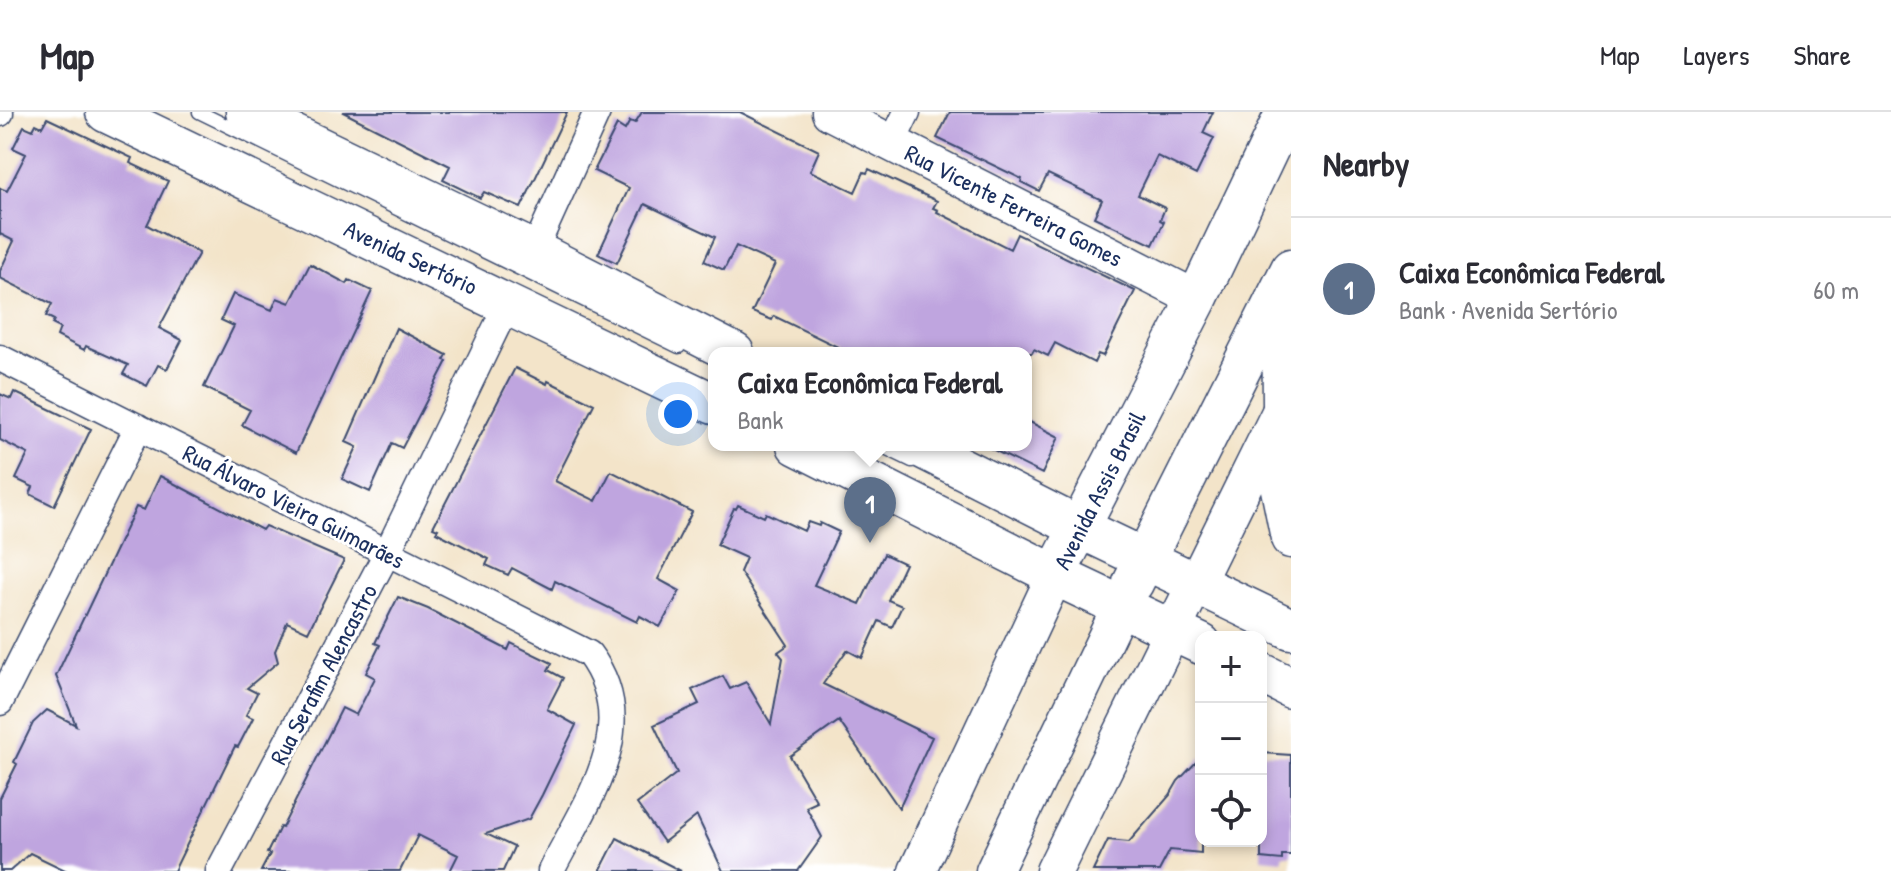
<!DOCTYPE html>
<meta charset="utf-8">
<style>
:root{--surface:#fff;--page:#f7f7f7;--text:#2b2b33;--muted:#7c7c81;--line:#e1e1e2;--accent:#d1495b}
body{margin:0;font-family:"Patrick Hand",sans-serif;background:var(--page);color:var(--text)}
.controls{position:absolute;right:24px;bottom:24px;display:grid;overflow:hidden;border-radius:16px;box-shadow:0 4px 12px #0003}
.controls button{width:72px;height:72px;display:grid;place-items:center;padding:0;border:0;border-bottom:2px solid var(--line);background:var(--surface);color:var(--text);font:40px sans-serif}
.you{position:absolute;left:678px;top:302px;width:28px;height:28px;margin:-20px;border:6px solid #fff;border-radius:50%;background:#1a73e8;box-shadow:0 0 0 12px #1a73e833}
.badge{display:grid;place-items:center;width:52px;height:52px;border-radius:50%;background:var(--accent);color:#fff;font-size:26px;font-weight:700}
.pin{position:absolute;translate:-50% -66px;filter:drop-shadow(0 2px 4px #0008)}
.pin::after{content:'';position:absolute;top:42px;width:28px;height:24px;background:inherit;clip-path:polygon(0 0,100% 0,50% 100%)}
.popup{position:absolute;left:708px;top:235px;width:324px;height:104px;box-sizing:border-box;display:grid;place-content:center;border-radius:16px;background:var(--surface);filter:drop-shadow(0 2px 6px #0005);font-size:26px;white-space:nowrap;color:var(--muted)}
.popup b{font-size:30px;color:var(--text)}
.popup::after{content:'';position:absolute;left:50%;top:100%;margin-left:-16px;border:16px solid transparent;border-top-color:var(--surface)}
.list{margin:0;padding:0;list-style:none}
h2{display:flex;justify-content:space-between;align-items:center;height:104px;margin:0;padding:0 32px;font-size:34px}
h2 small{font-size:26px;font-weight:400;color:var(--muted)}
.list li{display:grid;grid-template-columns:52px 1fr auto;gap:24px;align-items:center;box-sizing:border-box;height:144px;padding:0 32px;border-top:2px solid var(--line)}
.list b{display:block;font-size:30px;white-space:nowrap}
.list p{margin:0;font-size:26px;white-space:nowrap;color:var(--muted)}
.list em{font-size:26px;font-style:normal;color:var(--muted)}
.icon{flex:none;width:44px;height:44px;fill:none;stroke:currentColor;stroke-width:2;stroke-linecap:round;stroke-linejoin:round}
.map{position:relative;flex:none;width:1291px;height:759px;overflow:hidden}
header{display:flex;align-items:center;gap:48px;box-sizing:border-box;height:112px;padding:0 40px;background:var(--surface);border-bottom:2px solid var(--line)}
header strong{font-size:38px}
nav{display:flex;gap:44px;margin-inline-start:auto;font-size:28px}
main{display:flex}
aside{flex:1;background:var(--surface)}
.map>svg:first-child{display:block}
.building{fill:#bfa5df}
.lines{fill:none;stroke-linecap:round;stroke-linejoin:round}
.lane-casing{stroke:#3b4a6e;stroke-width:15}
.street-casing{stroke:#3b4a6e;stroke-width:29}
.secondary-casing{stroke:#3b4a6e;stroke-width:39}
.primary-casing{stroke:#3b4a6e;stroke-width:43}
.lane{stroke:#fff;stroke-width:12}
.street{stroke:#fff;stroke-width:26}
.secondary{stroke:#fff;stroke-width:36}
.primary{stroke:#fff;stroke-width:40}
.labels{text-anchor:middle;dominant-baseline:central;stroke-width:6;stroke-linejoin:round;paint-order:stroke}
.street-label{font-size:24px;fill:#1b2f5e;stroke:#fff}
</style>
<header>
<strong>Map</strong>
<nav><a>Map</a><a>Layers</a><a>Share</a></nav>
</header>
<main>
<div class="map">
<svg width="1291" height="759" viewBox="0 0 1291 759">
<rect width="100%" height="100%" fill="#fff"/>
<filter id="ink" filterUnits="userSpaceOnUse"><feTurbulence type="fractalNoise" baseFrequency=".0125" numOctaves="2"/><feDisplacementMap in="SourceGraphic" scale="16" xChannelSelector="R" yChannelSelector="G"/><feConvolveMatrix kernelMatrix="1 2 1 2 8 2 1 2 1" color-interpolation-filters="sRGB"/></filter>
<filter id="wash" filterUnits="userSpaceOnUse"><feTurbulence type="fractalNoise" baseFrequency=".006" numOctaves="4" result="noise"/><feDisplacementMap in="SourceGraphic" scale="32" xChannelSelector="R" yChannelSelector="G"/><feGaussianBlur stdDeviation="1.8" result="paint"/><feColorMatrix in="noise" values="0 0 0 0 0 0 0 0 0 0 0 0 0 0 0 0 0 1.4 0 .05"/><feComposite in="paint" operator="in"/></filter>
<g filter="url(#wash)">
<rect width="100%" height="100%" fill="#f3e4c9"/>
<g id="blocks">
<path class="building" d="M343 0H567L521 96 484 80 480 86 443 68 450 54Z
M642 0H740L819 39 810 59 855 80 864 60 867 61 869 57 937 89 933 96 938 98 937 100 1010 137 1017 122 1135 179 1103 244 1098 242 1094 251 1055 231 1048 244 1034 237 1032 241H850L774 204 772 208 752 200 775 152 736 134 724 158 704 149 715 125 645 92 617 151 598 142 629 76 594 59 617 13 625 18 630 9 635 11Z
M950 0H1213L1203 21 1214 26 1196 63 1157 44 1138 83 1165 96 1160 108 1164 110 1153 133 1094 105 1102 88 1048 62 1039 79 1021 70 1022 67 937 26Z
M47 6 132 46 130 51 168 69 147 113 199 141 159 216 182 228 167 257 158 253 147 274 123 262 128 253 86 234 84 238 57 224 60 216 52 212 54 208 46 204 52 192 0 166V159L14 129 0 122V76L7 79 26 42 13 36 24 14 33 18 36 12 42 15Z
M310 152 347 172 349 168 372 179 296 341 242 313 250 298 204 275 234 214 221 208 233 182 272 198 277 186 290 191Z
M396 216 447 243 444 248 447 249 402 336 392 331 370 380 342 367 357 335 346 330Z
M515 256 547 272 548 269 594 292 555 369 596 389 611 359 692 400 658 467 680 479 660 515 640 504 637 510 555 469 552 477 512 456 508 463 486 453 489 447 436 420 438 417 433 415Z
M14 280 91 317 54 394 30 382 33 375 16 367 28 342 0 328V282L11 287Z
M1026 308 1059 325 1042 362 984 333H1026Z
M160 364 262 418 265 414 344 448 308 520 287 510 275 539 278 550 247 576 257 581 246 603 253 606 238 635 235 634 174 759H67L30 741 10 759H0V686L17 652 14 650 33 611 47 598 76 613 56 564 136 395 144 398Z
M738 393 764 405 766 401 804 419 808 410 819 414 820 411 839 420 814 473 860 492 884 442 905 452 888 488 902 494 892 515 879 509 862 546 847 538 823 572 932 625 899 696 839 609 790 644 817 690 806 695 822 725 798 759H723L697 704 664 730 637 692 677 661 654 613 699 592 692 578 723 564 730 577 746 570 771 612 783 546 778 540 788 533 740 460 746 446 717 433 734 396 736 397Z
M398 485 428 497 508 538 511 531 552 551 548 558 563 566 547 597 576 613 542 683 529 707 486 722 514 735 503 759H450L458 743 418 723 400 759H261L270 742 267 741 280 715 282 716 342 596 356 603 375 566 366 561 380 533 375 531Z
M1261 641 1291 643V743H1282V748L1261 746Z
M1201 645V741L1170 738 1159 759H1093L1108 728 1129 730 1170 683 1178 669Z
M617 726 681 759H600Z"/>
</g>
</g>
<g filter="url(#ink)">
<use href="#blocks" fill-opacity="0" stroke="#3b4a6e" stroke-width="2"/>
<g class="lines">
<defs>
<path id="lane" d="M199 0 679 235
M879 333 912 349"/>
<path id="street" d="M0 1V0
M892 31 907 0
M534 139 597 0
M0 246 589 542C644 615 586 690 551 759
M0 590 138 315
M219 759 387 441 508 191"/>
<path id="secondary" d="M830 0 1197 187
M917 759 1055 463
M994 759 1121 494
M1054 759 1283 294"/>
<path id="primary" d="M106 0 714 292
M246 0 534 139 734 241
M1282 183 1283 293 1279 367 1291 426
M797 333 1055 463 1201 532
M916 333 1078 415 1291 517
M1055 463 1197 187 1286 0
M1133 471 1291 157
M1261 561 1291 576"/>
</defs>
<use href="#lane" class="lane-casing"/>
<use href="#street" class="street-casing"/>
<use href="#secondary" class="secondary-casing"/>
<use href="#primary" class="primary-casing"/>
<use href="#lane" class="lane"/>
<use href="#street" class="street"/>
<use href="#secondary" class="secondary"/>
<use href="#primary" class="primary"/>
</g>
</g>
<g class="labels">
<g class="street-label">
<text transform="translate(1014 93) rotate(27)">Rua Vicente Ferreira Gomes</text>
<text transform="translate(411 145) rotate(25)">Avenida Sertório</text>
<text transform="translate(1099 378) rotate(-63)">Avenida Assis Brasil</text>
<text transform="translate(294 394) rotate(27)">Rua Álvaro Vieira Guimarães</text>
<text transform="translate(323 562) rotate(-62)">Rua Serafim Alencastro</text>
</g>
</g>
</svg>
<div class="controls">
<button>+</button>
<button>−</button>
<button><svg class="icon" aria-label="locate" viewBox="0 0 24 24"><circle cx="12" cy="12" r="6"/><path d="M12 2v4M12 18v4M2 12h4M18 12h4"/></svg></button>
</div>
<div class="you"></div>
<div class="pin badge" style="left:870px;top:431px;background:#5c6f8a">1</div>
<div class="popup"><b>Caixa Econômica Federal</b>Bank</div>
</div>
<aside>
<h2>Nearby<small></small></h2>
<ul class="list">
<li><span class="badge" style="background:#5c6f8a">1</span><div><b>Caixa Econômica Federal</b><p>Bank · Avenida Sertório</p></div><em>60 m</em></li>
</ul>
</aside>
</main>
